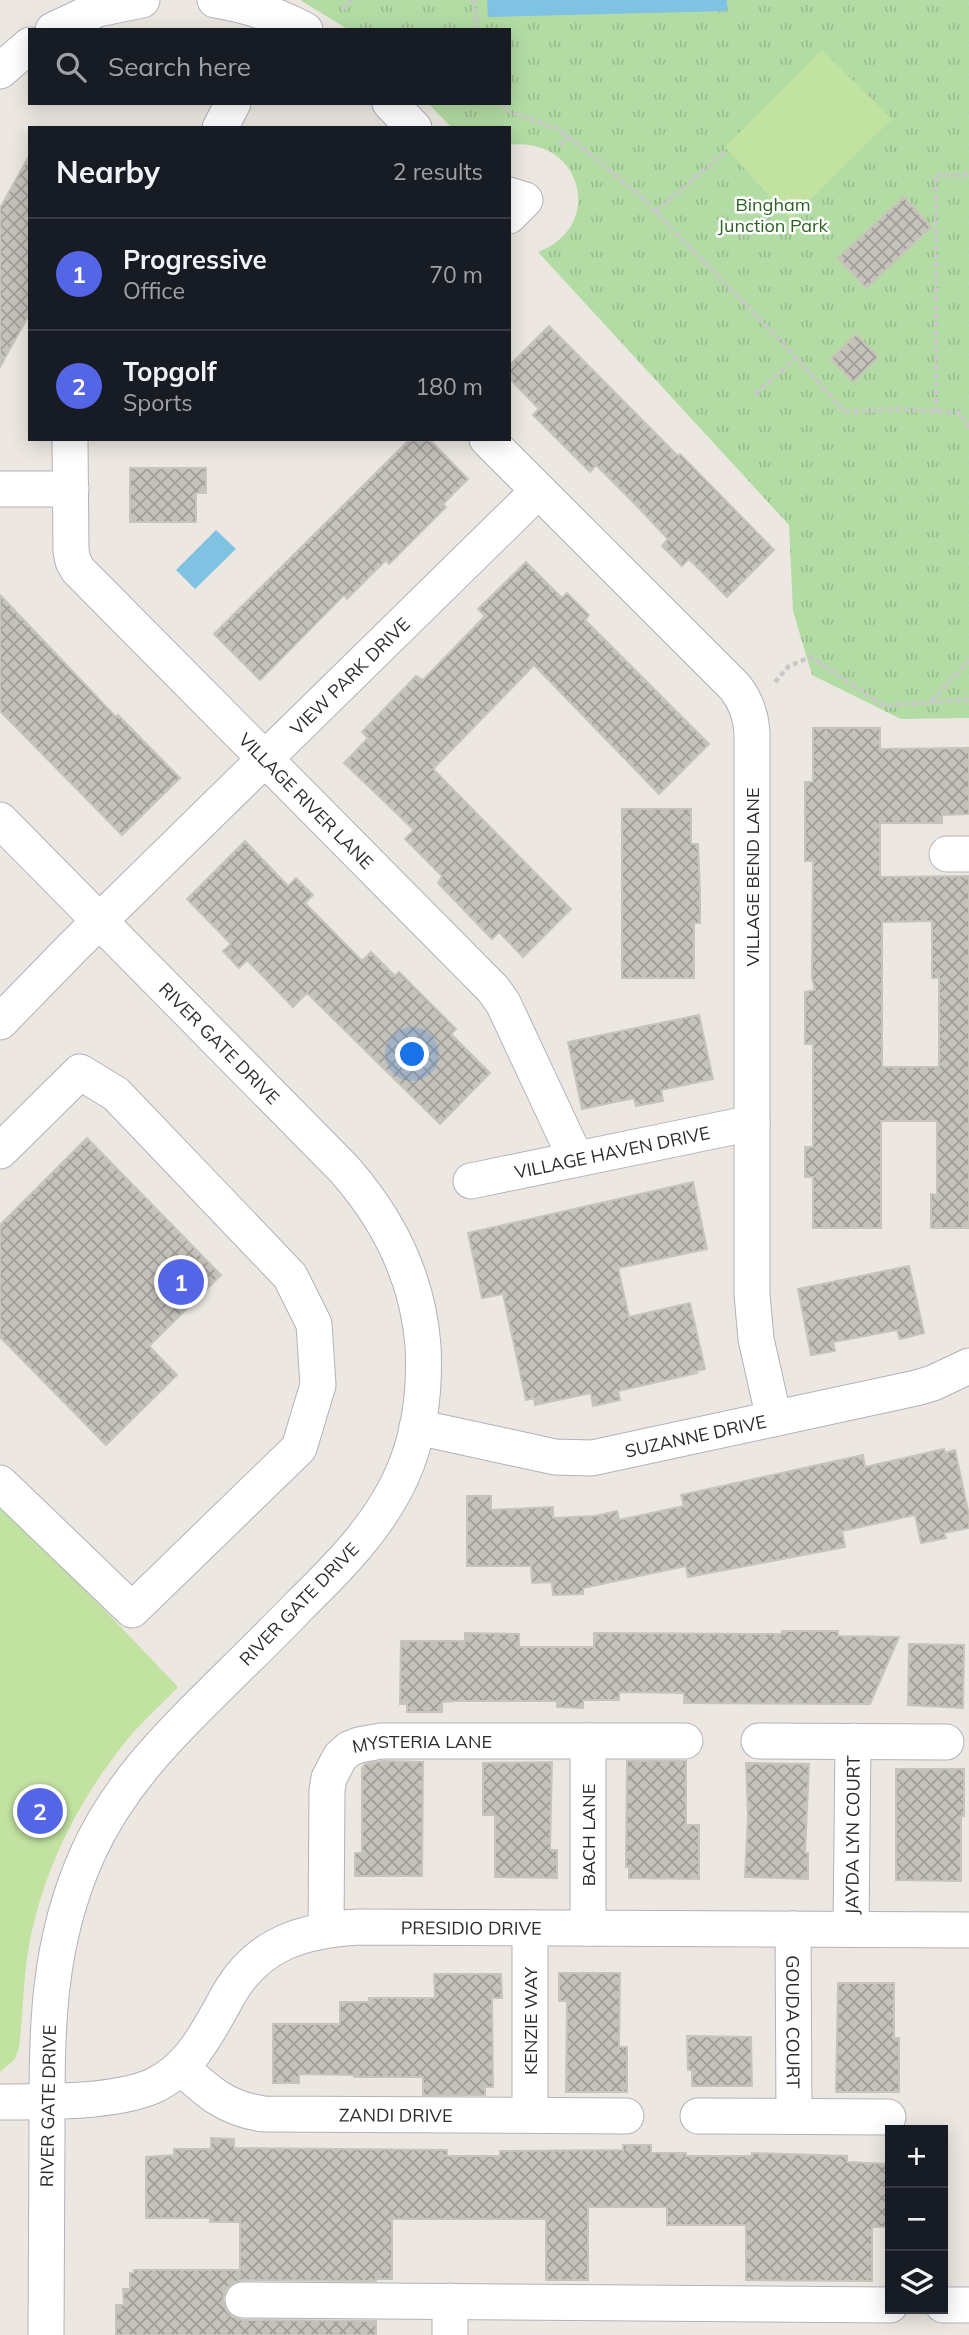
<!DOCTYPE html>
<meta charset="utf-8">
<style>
:root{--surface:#171b24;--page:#242831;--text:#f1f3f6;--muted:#9ea1a6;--line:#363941;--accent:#5466e6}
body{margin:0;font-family:Mulish,sans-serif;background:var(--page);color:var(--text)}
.controls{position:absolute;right:21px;bottom:21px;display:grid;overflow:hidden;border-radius:0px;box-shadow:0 4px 18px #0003}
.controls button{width:63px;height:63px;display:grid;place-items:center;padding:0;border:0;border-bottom:2px solid var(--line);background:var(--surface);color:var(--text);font:35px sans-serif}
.you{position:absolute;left:413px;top:1055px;width:24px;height:24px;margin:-18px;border:5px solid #fff;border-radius:50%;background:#1a73e8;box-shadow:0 0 0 10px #1a73e833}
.badge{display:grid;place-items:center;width:46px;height:46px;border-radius:50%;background:var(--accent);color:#fff;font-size:23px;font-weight:700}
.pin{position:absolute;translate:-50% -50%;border:4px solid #fff;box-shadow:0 2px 7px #0006}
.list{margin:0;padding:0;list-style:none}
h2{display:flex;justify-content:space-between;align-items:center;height:91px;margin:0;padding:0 28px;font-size:30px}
h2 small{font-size:23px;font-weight:400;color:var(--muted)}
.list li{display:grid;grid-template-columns:46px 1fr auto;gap:21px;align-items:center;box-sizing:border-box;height:112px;padding:0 28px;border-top:2px solid var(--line)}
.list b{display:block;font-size:26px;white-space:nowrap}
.list p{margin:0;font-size:23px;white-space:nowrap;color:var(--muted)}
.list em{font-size:23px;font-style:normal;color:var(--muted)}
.icon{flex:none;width:38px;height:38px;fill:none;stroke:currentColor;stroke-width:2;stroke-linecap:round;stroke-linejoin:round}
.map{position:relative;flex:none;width:969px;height:2335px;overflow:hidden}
.search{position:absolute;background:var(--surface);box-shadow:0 4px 18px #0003;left:28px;top:28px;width:483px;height:77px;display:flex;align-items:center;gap:18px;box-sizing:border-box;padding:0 24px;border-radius:0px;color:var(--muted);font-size:26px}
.panel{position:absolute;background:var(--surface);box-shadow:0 4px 18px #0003;left:28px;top:126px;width:483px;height:315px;border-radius:0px}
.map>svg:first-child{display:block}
.grass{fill:url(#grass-tufts)}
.pitch{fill:#c2e2a1}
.water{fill:#80c2e2}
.building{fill:url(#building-cross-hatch);stroke:#c8c4ba;stroke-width:2;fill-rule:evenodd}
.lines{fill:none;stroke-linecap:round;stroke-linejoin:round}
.minor-casing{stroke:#b1b2bb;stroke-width:37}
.path{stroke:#c8c8c8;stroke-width:4.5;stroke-dasharray:5 3.5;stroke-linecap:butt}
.minor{stroke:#fff;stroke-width:35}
.labels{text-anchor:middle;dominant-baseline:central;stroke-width:5;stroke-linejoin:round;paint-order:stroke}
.park-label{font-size:18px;fill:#2c6323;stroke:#fff}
.street-label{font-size:18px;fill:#2d2d2d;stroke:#fff}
</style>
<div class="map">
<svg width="969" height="2335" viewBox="0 0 969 2335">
<defs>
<pattern id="grass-tufts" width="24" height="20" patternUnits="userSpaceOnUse" patternTransform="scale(1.75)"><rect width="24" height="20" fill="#b3dca4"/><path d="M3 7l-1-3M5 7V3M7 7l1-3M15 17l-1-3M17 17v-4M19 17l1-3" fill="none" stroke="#9abd8e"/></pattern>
<pattern id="building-cross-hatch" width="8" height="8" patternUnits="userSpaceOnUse" patternTransform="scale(1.75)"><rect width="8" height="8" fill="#c5c2bc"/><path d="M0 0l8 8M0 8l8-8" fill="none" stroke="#a09e99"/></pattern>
</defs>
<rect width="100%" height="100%" fill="#ece8e1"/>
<path class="grass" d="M300 0H969V718L901 719 812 675 793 611 789 525 538 252C606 226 582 136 509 145V128H452L428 103H509V30H349Z"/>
<path class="pitch" d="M822 50 892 119 790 219 725 147Z
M0 1500 178 1687C160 1706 139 1724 123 1745 76 1804 40 1877 28 1952 23 1984 23 2016 19 2048L15 2059 0 2072Z"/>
<path class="water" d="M487 0H727V11L488 17Z
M216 530 236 549 195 589 176 570Z"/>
<path class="building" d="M30 154V313L0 367V208Z
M904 197 931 227 866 288 838 258Z
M549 326 678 456 680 454 774 550 727 597 689 559 682 566 662 546 668 539 632 501 596 465 590 472 533 415 539 409 509 378V366Z
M856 334 878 357 853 382 831 359Z
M410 439H429L468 479 443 504 446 507 389 564 386 560 347 599 344 595 260 680 214 634Z
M130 468H206V493H196V522H130Z
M526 562 562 598 567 593 589 615 585 620 709 744 659 794 534 665 433 769 571 909 523 957 499 932 492 939 438 883 442 876 405 839 414 830 344 763 368 738 362 732 416 676 423 680 485 616 478 609Z
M0 595 116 717 118 715 180 778 122 835 0 711Z
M813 728H880V749L969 748V814L942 815V823H880V877L969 876V1228H931V1194L937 1195V1121H881V1228H813V1177H805V1147H813V1044H805V992L815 990 812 978 813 861H805V782H813ZM932 921V978H939V1067H882V922Z
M622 809H691V844H698L700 893V923H694V978H622Z
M245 841 288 886 296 878 313 895 305 903 362 961 371 952 395 976 399 972 456 1029 451 1034 490 1073 440 1124 307 993 293 1007 247 960 239 968 223 951 231 944 187 899Z
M699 1015 713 1079 661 1090 663 1101 636 1106 634 1098 582 1109 568 1042Z
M87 1138 221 1275 149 1346 177 1375 106 1445 0 1337V1225Z
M693 1182 707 1249 618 1268 629 1317 690 1303 705 1369 696 1371 697 1373 618 1391 620 1400 593 1406 591 1393 535 1405 534 1398 526 1400 503 1294 482 1298 468 1233Z
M909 1266 924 1333 900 1339 897 1330 833 1342 835 1351 811 1355 798 1289Z
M944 1449 945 1453 955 1450 969 1515V1528L944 1533 946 1538 921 1543 915 1515 842 1531 845 1547 688 1577 686 1566 583 1588V1594L553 1595 552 1582 532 1583 531 1566H467V1496H491V1510L553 1507V1518L595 1516 617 1511 619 1520 684 1506 681 1495 804 1468 863 1455 865 1467Z
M782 1631H838V1636L899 1637 870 1704 684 1703V1693L619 1692V1700H583V1708L557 1707V1701H456L442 1702V1712H407V1704H400L401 1641H465V1633L519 1634V1647H594V1633L782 1634Z
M909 1644 964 1645 963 1708 908 1705Z
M383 1761 423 1762 422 1876H355V1853H362V1768L365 1764Z
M627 1761H686V1825H699V1879L629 1878V1867H626Z
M552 1762 550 1850H557V1878L495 1877V1815H483V1763Z
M746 1763 809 1764 805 1853H808V1879L745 1877 748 1816Z
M896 1769H964V1816H961V1881L896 1880Z
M559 1973H620L619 2047H627V2092H566L567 2001H559Z
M434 1974H501L502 1998H492L493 2087H485V2095H423V2077H354V2075L299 2074V2083H273V2024H340V2002H369V1998H435Z
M838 1983H894V2038H899V2092H836Z
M687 2036 751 2037 752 2086H692V2070H688Z
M211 2138 234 2139V2148L447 2150V2156H500V2151L623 2150V2145H651V2153H686V2156H752V2153L847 2156V2162L890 2164V2227H872V2281L746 2280V2225H667V2207H588V2280H546V2219H392V2279H376V2281L242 2280 233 2283 226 2289 223 2299 226 2310 232 2317 242 2320 376 2321V2335H116V2305H124L123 2289H130V2273H134V2270H240V2222H210V2218H146V2157L174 2155V2149H211Z"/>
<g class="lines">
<defs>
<g id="minor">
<path d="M215 0C246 5 277 15 305 30"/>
<path d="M53 30 98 9 142 0"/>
<path d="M0 71 30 45"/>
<path d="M390 103 414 128"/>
<path d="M220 128 233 103"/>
<path d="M509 195 525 200 509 216"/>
<path id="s1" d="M70 439 71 551 73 561 78 570 493 989 503 1003 576 1159"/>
<path d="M487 439 735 687C746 701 751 715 752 733V1294L756 1339 774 1419"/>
<path d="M0 489H71"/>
<path id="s2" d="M0 820 344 1169C389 1220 418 1278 423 1346 425 1386 421 1426 407 1463 386 1519 343 1563 301 1604 272 1634 242 1663 212 1693 163 1741 117 1789 88 1853 45 1948 47 2036 47 2137 47 2203 46 2269 46 2335"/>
<path d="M947 854H969"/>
<path id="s3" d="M0 1022 73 947 538 491"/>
<path d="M0 1151 80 1072 116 1094 290 1276 314 1324 318 1385 299 1448 132 1610 0 1483"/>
<path id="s4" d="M471 1181 752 1123"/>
<path id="s5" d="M417 1427 555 1457 592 1458 916 1388 933 1383 969 1366"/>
<path d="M759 1741 946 1742"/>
<path d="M530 1928V2115"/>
<path d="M588 1928V1741"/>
<path id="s6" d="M793 1929 794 2116"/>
<path id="s7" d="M851 1929 853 1741"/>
<path id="s8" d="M326 1930 327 1790 329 1778 340 1757 349 1749 359 1745 381 1741H685"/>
<path id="s9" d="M181 2067C208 2092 226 2109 264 2114L626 2116"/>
<path id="s10" d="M0 2102C42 2102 114 2103 153 2086 192 2068 209 2029 229 1994 258 1943 304 1930 359 1927L969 1930"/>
<path d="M698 2116 888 2117"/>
<path d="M243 2300 890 2305"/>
<path d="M450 2301V2335"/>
<path d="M943 2305H969"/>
</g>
</defs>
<use href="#minor" class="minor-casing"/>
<path class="path" d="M474 0 477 30
M342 9 351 0
M502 103 505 110 559 129 637 193 779 339 845 412 895 409 960 413 969 428
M560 145 567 136
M656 211 727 150
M755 394 796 358
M936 412V175H969
M775 682 789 666 811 657 884 706 969 699
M932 701 969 660"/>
<use href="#minor" class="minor"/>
</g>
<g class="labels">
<g class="park-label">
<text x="773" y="204">Bingham<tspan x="773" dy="21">Junction Park</tspan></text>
</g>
<g class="street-label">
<text stroke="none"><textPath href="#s3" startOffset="492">VIEW PARK DRIVE</textPath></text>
<text stroke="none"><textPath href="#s1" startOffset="457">VILLAGE RIVER LANE</textPath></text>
<text transform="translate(752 877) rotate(-90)">VILLAGE BEND LANE</text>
<text stroke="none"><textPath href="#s2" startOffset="313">RIVER GATE DRIVE</textPath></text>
<text stroke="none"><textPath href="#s4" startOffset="144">VILLAGE HAVEN DRIVE</textPath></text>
<text stroke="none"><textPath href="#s5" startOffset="284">SUZANNE DRIVE</textPath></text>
<text transform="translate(299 1604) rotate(-46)">RIVER GATE DRIVE</text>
<text stroke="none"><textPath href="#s8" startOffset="262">MYSTERIA LANE</textPath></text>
<text transform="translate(588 1835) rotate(-90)">BACH LANE</text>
<text stroke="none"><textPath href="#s7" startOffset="94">JAYDA LYN COURT</textPath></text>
<text stroke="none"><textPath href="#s10" startOffset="542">PRESIDIO DRIVE</textPath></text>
<text transform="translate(530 2021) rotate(-90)">KENZIE WAY</text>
<text stroke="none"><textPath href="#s6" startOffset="93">GOUDA COURT</textPath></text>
<text transform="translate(48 2106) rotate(-89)">RIVER GATE DRIVE</text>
<text stroke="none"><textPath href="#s9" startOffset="229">ZANDI DRIVE</textPath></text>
</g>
</g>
</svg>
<div class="controls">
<button>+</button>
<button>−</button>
<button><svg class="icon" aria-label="layers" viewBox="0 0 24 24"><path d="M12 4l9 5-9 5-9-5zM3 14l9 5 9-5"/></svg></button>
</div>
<div class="you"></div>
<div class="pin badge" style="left:181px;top:1282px">1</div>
<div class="pin badge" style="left:40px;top:1811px">2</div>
<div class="search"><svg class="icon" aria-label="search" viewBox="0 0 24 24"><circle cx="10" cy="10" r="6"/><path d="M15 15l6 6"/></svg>Search here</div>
<section class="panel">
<h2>Nearby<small>2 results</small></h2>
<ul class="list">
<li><span class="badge">1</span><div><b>Progressive</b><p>Office</p></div><em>70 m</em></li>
<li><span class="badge">2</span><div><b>Topgolf</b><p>Sports</p></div><em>180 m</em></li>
</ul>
</section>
</div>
